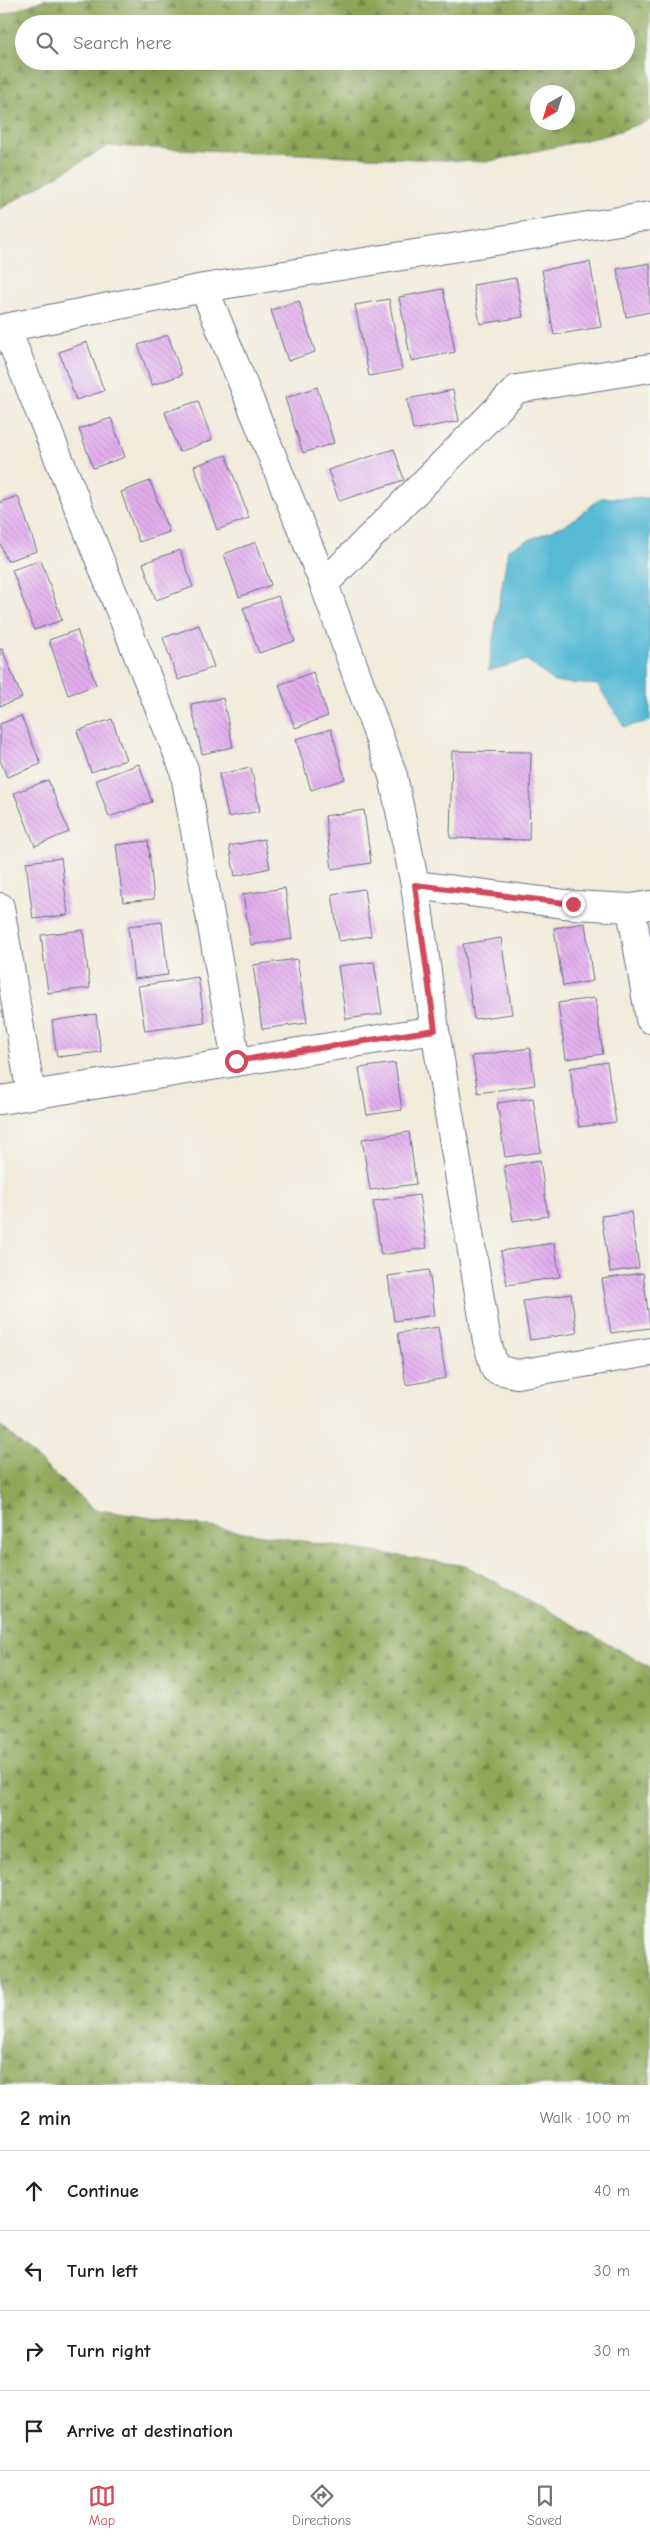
<!DOCTYPE html>
<meta charset="utf-8">
<style>
:root{--surface:#fff;--page:#f6f6f6;--text:#222;--muted:#767676;--line:#e0e0e0;--accent:#d1495b}
body{margin:0;font-family:"Comic Neue",sans-serif;background:var(--page);color:var(--text)}
.compass{position:absolute;left:530px;top:85px;width:45px;height:45px;border-radius:50%;background:var(--surface);box-shadow:0 5px 20px #0002;rotate:219deg}
.stop{position:absolute;width:15px;height:15px;margin:-11px;border:4px solid #d1495b;border-radius:50%;background:#fff}
.stop.end{background:#d1495b;border-color:#fff;box-shadow:0 1px 5px #0008}
.list{margin:0;padding:0;list-style:none}
h2{display:flex;justify-content:space-between;align-items:center;height:65px;margin:0;padding:0 20px;font-size:21px}
h2 small{font-size:16px;font-weight:400;color:var(--muted)}
.list li{display:grid;grid-template-columns:32px 1fr auto;gap:15px;align-items:center;box-sizing:border-box;height:80px;padding:0 20px;border-top:1px solid var(--line)}
.list b{display:block;font-size:19px;white-space:nowrap}
.list em{font-size:16px;font-style:normal;color:var(--muted)}
.icon{flex:none;width:28px;height:28px;fill:none;stroke:currentColor;stroke-width:2;stroke-linecap:round;stroke-linejoin:round}
.map{position:relative;flex:none;width:650px;height:2085px;overflow:hidden}
.search{position:absolute;background:var(--surface);box-shadow:0 5px 20px #0002;left:15px;right:15px;top:15px;height:55px;display:flex;align-items:center;gap:12px;box-sizing:border-box;padding:0 18px;border-radius:28px;color:var(--muted);font-size:19px}
.sheet{height:385px;background:var(--surface)}
nav{display:flex;justify-content:space-around;align-items:center;box-sizing:border-box;height:70px;border-top:1px solid var(--line);background:var(--surface);font-size:14px;color:var(--muted)}
nav a{display:grid;justify-items:center;gap:2px}
nav .on{color:var(--accent)}
.map>svg:first-child{display:block}
.forest{fill:url(#forest-firs);stroke:#556b5c;fill-rule:evenodd}
.water{fill:#57bad5;stroke:#39749a}
.building{fill:url(#building-back-hatch)}
.lines{fill:none;stroke-linecap:round;stroke-linejoin:round}
.street-casing{stroke:#667189;stroke-width:30}
.street{stroke:#fff;stroke-width:28}
.route{stroke:#d1495b;stroke-width:6}
</style>
<div class="map">
<svg width="650" height="2085" viewBox="0 0 650 2085">
<defs>
<pattern id="forest-firs" width="22" height="20" patternUnits="userSpaceOnUse" patternTransform="scale(1.25)"><rect width="22" height="20" fill="#8fa759"/><path d="M5 1l3.5 6h-7zM16 11l3.5 6h-7z" fill="#74884d"/></pattern>
<pattern id="building-back-hatch" width="6" height="6" patternUnits="userSpaceOnUse" patternTransform="scale(1.25)"><rect width="6" height="6" fill="#e2aeed"/><path d="M-1 5l2 2M0 0l6 6M5-1l2 2" fill="none" stroke="#c196ce"/></pattern>
</defs>
<rect width="100%" height="100%" fill="#f6f6f2"/>
<filter id="ink" filterUnits="userSpaceOnUse"><feTurbulence type="fractalNoise" baseFrequency=".02" numOctaves="2"/><feDisplacementMap in="SourceGraphic" scale="10" xChannelSelector="R" yChannelSelector="G"/><feConvolveMatrix kernelMatrix="1 2 1 2 8 2 1 2 1" color-interpolation-filters="sRGB"/></filter>
<filter id="wash" filterUnits="userSpaceOnUse"><feTurbulence type="fractalNoise" baseFrequency=".0096" numOctaves="4" result="noise"/><feDisplacementMap in="SourceGraphic" scale="20" xChannelSelector="R" yChannelSelector="G"/><feGaussianBlur stdDeviation="1.12" result="paint"/><feColorMatrix in="noise" values="0 0 0 0 0 0 0 0 0 0 0 0 0 0 0 0 0 1.4 0 .05"/><feComposite in="paint" operator="in"/></filter>
<g filter="url(#wash)">
<rect width="100%" height="100%" fill="#f1ebda"/>
<path class="forest" d="M43 0H650V120L608 135 486 162 108 146 0 209V16ZM24 24H626V61H24ZM538 92H568V122H538Z
M0 1425 93 1509 466 1566 650 1667V2085H0Z"/>
<path class="water" d="M601 498H650V721L624 727 598 685 554 682 527 660 488 671 508 549 569 523Z"/>
<g id="blocks">
<path class="building" d="M590 262 601 327 554 335 542 270Z
M650 263V312L626 317 617 269Z
M516 278 523 317 480 324 473 285Z
M443 289 455 352 411 361 399 297Z
M389 299 402 370 369 376 355 305Z
M299 301 315 352 288 361 271 310Z
M168 335 182 375 152 385 138 345Z
M87 342 104 391 76 400 59 352Z
M317 387 334 443 303 453 285 398Z
M453 390 459 421 413 430 407 399Z
M198 401 212 440 179 452 165 412Z
M111 418 125 457 93 468 79 429Z
M394 449 404 480 339 501 328 470Z
M226 455 249 518 217 530 194 466Z
M150 481 169 532 139 542 121 492Z
M18 496 37 551 7 561 0 543V502Z
M256 542 271 585 239 597 224 554Z
M180 550 193 587 156 600 143 563Z
M41 560 62 620 34 630 12 570Z
M278 596 295 641 259 653 243 608Z
M199 625 214 667 178 680 163 638Z
M77 630 96 685 68 695 49 640Z
M0 649H2L22 698 0 706Z
M313 672 328 716 295 728 279 685Z
M223 698 233 747 202 754 191 704Z
M21 716 41 764 7 777 0 760V724Z
M112 719 126 760 91 772 77 731Z
M331 729 345 779 311 790 296 739Z
M452 751 531 752 529 840 450 838Z
M139 764 152 802 109 817 96 780Z
M251 768 260 811 228 817 219 774Z
M48 780 69 832 35 846 14 793Z
M364 810 371 863 332 869 325 816Z
M264 839 270 868 235 876 229 846Z
M148 841 154 899 123 902 116 845Z
M61 858 68 915 33 919 26 862Z
M285 888 292 939 251 945 243 894Z
M364 889 371 936 339 941 332 894Z
M162 922 168 975 134 979 128 926Z
M585 923 593 981 563 986 554 928Z
M83 930 90 988 48 993 41 935Z
M501 938 512 1014 474 1019 463 944Z
M297 959 307 1023 262 1029 253 965Z
M374 962 382 1014 346 1019 338 966Z
M198 977 205 1023 145 1031 138 986Z
M595 998 603 1054 566 1059 558 1003Z
M96 1014 101 1052 57 1057 52 1021Z
M530 1048 535 1085 478 1093 472 1056Z
M607 1062 616 1122 579 1127 570 1068Z
M395 1063 402 1110 367 1115 359 1068Z
M533 1098 541 1152 505 1157 497 1103Z
M409 1132 416 1184 370 1190 362 1139Z
M540 1160 548 1216 513 1221 504 1166Z
M419 1195 427 1248 381 1255 373 1201Z
M631 1212 639 1268 610 1272 601 1216Z
M554 1243 560 1277 507 1285 501 1251Z
M429 1270 435 1315 394 1321 388 1276Z
M643 1273 650 1328 611 1333 602 1279Z
M571 1294 577 1333 530 1340 523 1301Z
M438 1327 446 1378 406 1385 398 1333Z"/>
</g>
</g>
<g filter="url(#ink)">
<use href="#blocks" fill-opacity="0" stroke="#667189" stroke-width="1"/>
<g class="lines">
<defs>
<path id="street" d="M204 288 324 584 393 776 415 885 435 1030 487 1341 495 1369 517 1374 650 1352
M6 328 184 769 236 1061
M0 329 204 288 650 216
M324 584 517 389 650 368
M415 885 573 905 631 908 650 905
M0 907 31 1095
M631 908 650 1019
M0 1100 435 1030"/>
</defs>
<use href="#street" class="street-casing"/>
<use href="#street" class="street"/>
</g>
</g>
<g class="lines" filter="url(#ink)">
<path class="route" d="M236 1061 435 1030 415 885 573 904"/>
</g>
</svg>
<svg class="compass" viewBox="-18 -18 36 36"><path d="M0-13l5 13h-10z" fill="#e53935"/><path d="M0 13l5-13h-10z" fill="#767676"/></svg>
<div class="stop" style="left:236px;top:1061px"></div>
<div class="stop end" style="left:573px;top:904px"></div>
<div class="search"><svg class="icon" aria-label="search" viewBox="0 0 24 24"><circle cx="10" cy="10" r="6"/><path d="M15 15l6 6"/></svg>Search here</div>
</div>
<section class="sheet">
<h2>2 min<small>Walk · 100 m</small></h2>
<ul class="list">
<li><svg class="icon" aria-label="ahead" viewBox="0 0 24 24"><path d="M12 20V5M6 11l6-6 6 6"/></svg><div><b>Continue</b></div><em>40 m</em></li>
<li><svg class="icon" aria-label="left" viewBox="0 0 24 24"><path d="M17 20v-9H6M10 6l-5 5 5 5"/></svg><div><b>Turn left</b></div><em>30 m</em></li>
<li><svg class="icon" aria-label="right" viewBox="0 0 24 24"><path d="M7 20v-9h11M14 6l5 5-5 5"/></svg><div><b>Turn right</b></div><em>30 m</em></li>
<li><svg class="icon" aria-label="arrive" viewBox="0 0 24 24"><path d="M6 21V4h12l-3 4 3 4H6"/></svg><div><b>Arrive at destination</b></div></li>
</ul>
</section>
<nav>
<a class="on"><svg class="icon" aria-label="map" viewBox="0 0 24 24"><path d="M3 6l6-2 6 2 6-2v14l-6 2-6-2-6 2zM9 4v14M15 6v14"/></svg>Map</a>
<a><svg class="icon" aria-label="directions" viewBox="0 0 24 24"><path d="M12 3l9 9-9 9-9-9zM9 14v-3h6M13 9l2 2-2 2"/></svg>Directions</a>
<a><svg class="icon" aria-label="saved" viewBox="0 0 24 24"><path d="M7 4h10v16l-5-4-5 4z"/></svg>Saved</a>
</nav>
